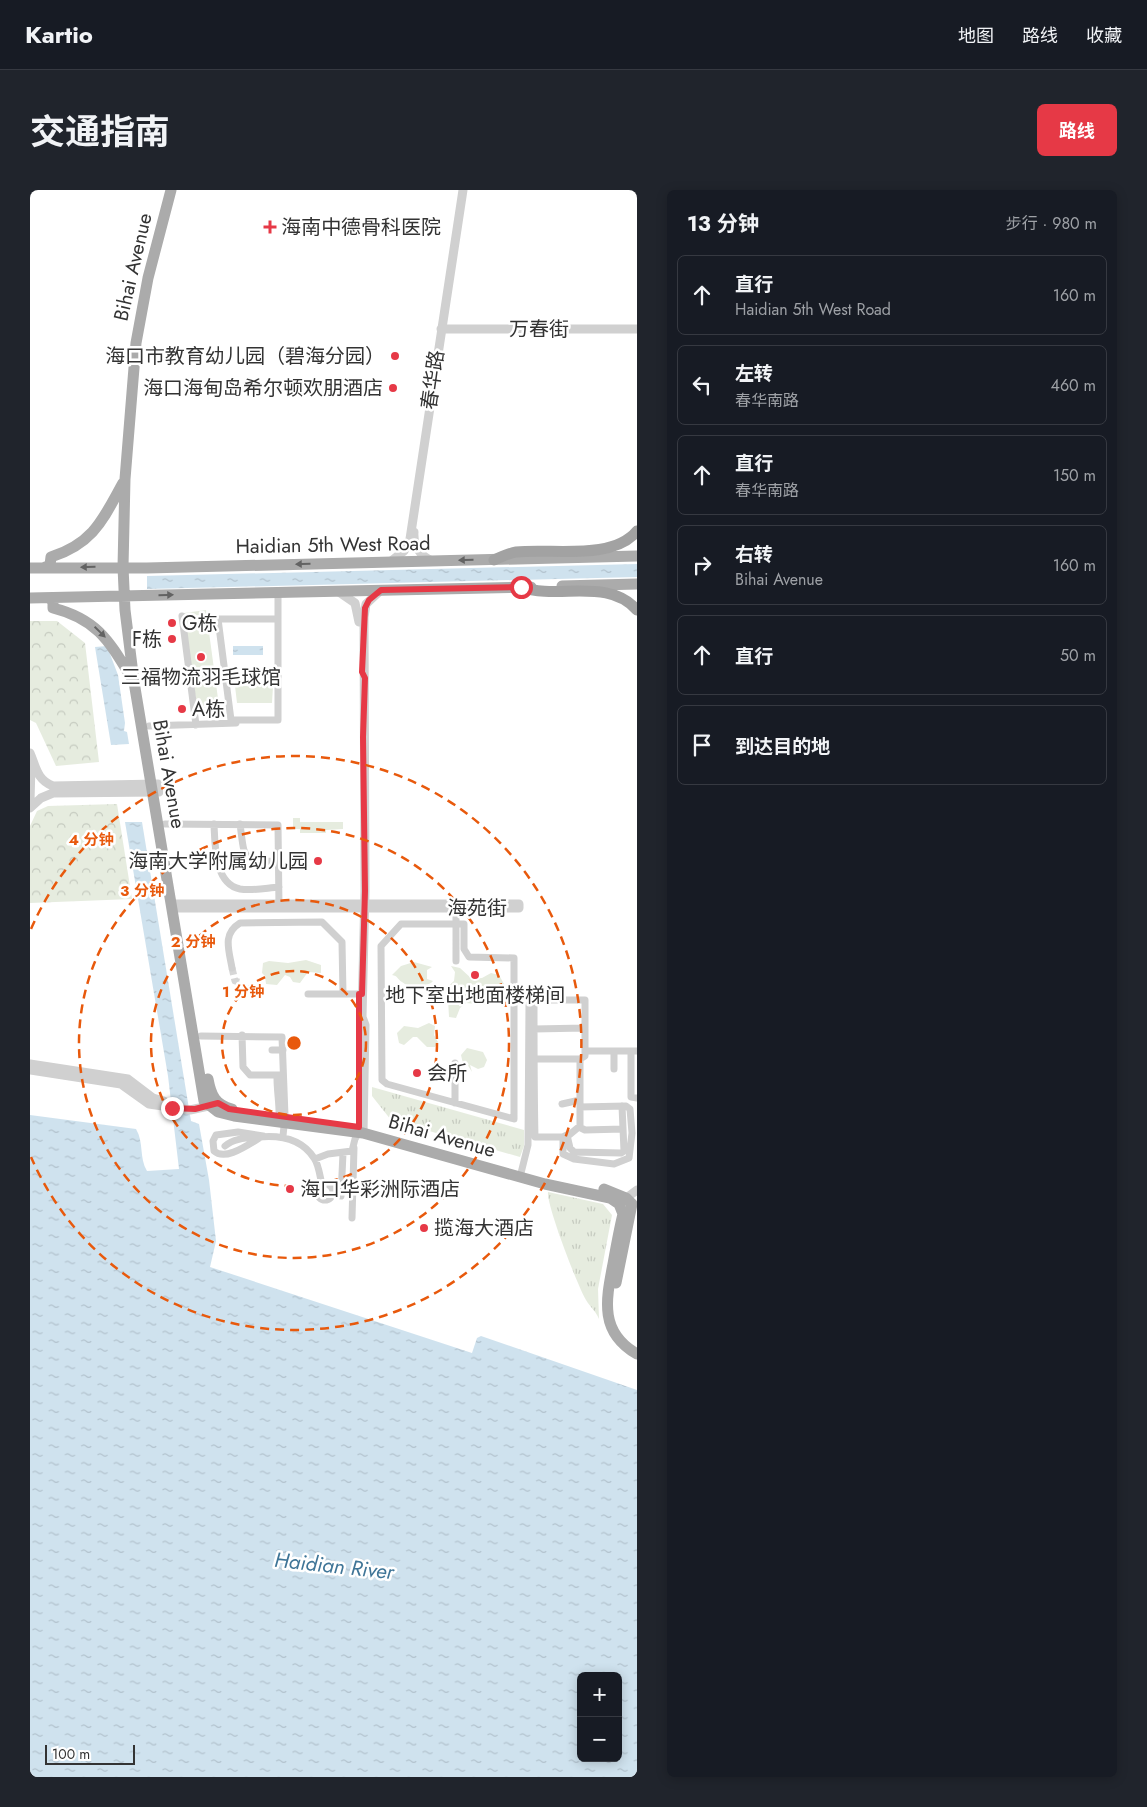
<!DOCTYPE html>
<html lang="zh">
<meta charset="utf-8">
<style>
:root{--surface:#171b24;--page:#20242c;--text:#f1f3f6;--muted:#9ea1a6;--line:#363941;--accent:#e63946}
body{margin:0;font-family:Jost,"Noto Sans SC",sans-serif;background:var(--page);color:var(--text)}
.controls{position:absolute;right:15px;bottom:15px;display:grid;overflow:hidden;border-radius:8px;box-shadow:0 2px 12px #0003}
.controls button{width:45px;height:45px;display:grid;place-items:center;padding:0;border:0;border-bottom:1px solid var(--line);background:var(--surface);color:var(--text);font:25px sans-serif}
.scale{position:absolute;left:15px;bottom:12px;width:90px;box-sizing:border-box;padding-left:5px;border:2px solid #333;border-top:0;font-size:14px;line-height:18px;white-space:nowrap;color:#333;-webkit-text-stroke:4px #fff;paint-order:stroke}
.stop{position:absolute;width:15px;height:15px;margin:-11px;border:4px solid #e63946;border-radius:50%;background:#fff}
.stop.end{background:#e63946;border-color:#fff;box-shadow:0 1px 5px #0008}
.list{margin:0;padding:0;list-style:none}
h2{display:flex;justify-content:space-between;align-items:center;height:65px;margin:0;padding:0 20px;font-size:21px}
h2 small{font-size:16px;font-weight:400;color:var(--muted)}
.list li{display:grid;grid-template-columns:32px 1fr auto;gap:15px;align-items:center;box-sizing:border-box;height:80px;margin:0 10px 10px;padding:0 10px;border:1px solid var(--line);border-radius:8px}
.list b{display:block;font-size:19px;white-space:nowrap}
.list p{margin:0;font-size:16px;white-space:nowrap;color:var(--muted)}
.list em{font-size:16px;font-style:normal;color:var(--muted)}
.icon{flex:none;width:28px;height:28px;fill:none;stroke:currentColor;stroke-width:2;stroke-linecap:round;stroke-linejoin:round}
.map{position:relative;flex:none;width:607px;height:1587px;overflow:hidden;border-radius:8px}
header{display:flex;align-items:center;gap:30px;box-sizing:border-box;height:70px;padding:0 25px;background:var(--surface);border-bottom:1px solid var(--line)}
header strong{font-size:24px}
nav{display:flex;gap:28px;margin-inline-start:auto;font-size:18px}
.intro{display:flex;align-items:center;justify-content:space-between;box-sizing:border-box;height:120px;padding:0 30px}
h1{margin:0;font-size:35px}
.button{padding:12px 22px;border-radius:8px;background:var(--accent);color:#fff;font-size:18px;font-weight:700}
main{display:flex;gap:30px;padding:0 30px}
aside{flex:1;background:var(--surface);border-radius:8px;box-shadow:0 2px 12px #0003}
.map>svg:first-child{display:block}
.grass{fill:url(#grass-tufts)}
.forest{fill:url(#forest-crowns)}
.garden{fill:#e6ecdf}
.water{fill:url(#water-ripples);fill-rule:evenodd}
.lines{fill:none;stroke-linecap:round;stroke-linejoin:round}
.minor-tunnel{stroke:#d6d6d6;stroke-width:7;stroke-dasharray:7 3.5;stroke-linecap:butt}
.minor{stroke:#d0d0d0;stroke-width:7}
.tertiary{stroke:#d0d0d0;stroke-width:9}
.primary{stroke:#ababab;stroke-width:11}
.trunk{stroke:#a2a2a2;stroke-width:11}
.oneway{fill:#636363}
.route{stroke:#e63946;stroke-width:6}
.ring{fill:none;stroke:#e8590c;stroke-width:2.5;stroke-dasharray:9 6}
.poi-dot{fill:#e63946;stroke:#fff;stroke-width:2}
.labels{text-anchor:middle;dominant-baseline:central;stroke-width:5;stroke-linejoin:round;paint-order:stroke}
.poi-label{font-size:20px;fill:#333;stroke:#fff;text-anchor:start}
.street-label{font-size:20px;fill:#333;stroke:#fff}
.water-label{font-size:21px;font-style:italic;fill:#3f7597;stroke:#fff}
.centre{fill:#e8590c;stroke:#fff;stroke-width:2.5}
.ring-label{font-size:15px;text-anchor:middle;font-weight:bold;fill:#e8590c;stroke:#fff;stroke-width:5;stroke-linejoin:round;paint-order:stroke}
</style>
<header>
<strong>Kartio</strong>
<nav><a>地图</a><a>路线</a><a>收藏</a></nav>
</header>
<div class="intro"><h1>交通指南</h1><a class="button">路线</a></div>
<main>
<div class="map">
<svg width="607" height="1587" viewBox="0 0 607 1587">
<defs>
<pattern id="grass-tufts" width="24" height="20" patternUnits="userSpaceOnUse" patternTransform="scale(1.25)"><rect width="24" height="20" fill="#e6ecdf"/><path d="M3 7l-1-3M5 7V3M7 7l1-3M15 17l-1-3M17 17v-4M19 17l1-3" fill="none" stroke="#c6cbc0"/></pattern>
<pattern id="forest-crowns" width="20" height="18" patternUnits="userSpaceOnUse" patternTransform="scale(1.25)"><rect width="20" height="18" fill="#e6ecdf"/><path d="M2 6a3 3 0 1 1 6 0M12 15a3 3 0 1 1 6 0" fill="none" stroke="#c6cbc0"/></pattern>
<pattern id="water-ripples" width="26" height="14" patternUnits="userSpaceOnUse" patternTransform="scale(1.25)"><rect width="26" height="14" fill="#cfe2ee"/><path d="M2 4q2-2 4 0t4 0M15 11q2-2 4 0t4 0" fill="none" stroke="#b2c2cd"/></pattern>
</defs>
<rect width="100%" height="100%" fill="#fff"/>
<path class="grass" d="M342 897 494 940V956L490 967 361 930 342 906Z
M518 1002 573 1014 582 1025 568 1099 569 1129C566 1121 560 1117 556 1110 548 1097 516 1014 518 1002Z"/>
<path class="forest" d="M0 431H27L55 453 69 572 26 576 6 533 0 530Z
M87 614 102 709 0 713V636L7 621 18 616Z"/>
<path class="garden" d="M176 420 189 516 167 518 154 423Z
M205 496H243L242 513H207Z
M263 628H270V632H313V639L296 640V643H270V639H263Z
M276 770 291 775V783L278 782 270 793 263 792 260 787 255 785 247 795 236 794 235 786 232 783 233 773 239 771 258 773Z
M384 772 402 777 397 780V789L403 791 401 793C392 797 381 799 372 792 367 789 368 786 362 785L371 776Z
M421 776 430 778 442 789 452 788 461 783 469 785 474 794 471 807 460 815 436 813 430 818 426 828 419 827 418 809 414 800 424 791 425 782Z
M399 833 405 836 404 845 408 852 405 857H397L387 847H383L374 855 369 853 367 843 374 836 388 838Z
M437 858 453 862 457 870 454 877 448 879 440 875 442 882 437 874 434 878 431 865Z"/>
<path class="water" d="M607 374V387L117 399V386Z
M77 456 88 485 95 533 94 541 97 542 99 554 81 555 65 457Z
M203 456H233V465H203Z
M95 632H112L161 931 169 934 179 990 186 1051 180 1077 442 1163 447 1148 451 1146 607 1200V1587H0V925L106 939C114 952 109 968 117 981L149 979 138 886ZM551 1486H588V1568H551Z"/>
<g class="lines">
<path class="minor-tunnel" d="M202 778 205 791 212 793"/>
<path class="minor" d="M248 403V530H201L188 429H248
M152 426 166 535
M119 536 206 533
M135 634 248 635 249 717
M184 634C185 654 184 694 210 699 222 701 236 698 249 697
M210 634C215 670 211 672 249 671
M371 734H434V759L439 767 484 768V929L357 894 352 890 351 756Z
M426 771V714
M202 778C199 760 192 744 210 733L292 732 312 752 313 804H278
M313 804H332
M504 839 555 838
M212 845 213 877 220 885H252
M171 846 252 847 255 926 253 946
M242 860H253
M556 861H607
M584 861V879
M601 861V907L607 908
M504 869H550L555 866V810H504C504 856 504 902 505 947H533L537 945 540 958 544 962 591 963 594 961 592 916
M425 873V913
M532 914 550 910
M550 917 596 916 600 919 602 943 599 968 584 974 544 969 533 964V950L550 936V869
M249 932C250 916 247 903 247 888L252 885
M549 937 555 940 593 939
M208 942 233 946C220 953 196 972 184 961L183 951 186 945Z
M195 956C204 948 217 948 229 947 250 945 271 948 284 968 289 975 290 987 292 995
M285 969 298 964 322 961 325 949 329 942
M490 987 498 955 499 814
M287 1002a8 8 0 1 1 16 0a8 8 0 1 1-16 0Z
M311 1006 313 963
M322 1028 324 958"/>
<path class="tertiary" d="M411 139H607
M384 342C383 355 390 366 402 371
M360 372 374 361 380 349 433 0
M309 402 325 413 329 432
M0 563C6 577 7 590 23 596L128 594
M0 612 1 575
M0 618 11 608 23 603 129 602
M141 714H489V718H142
M0 874 98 889 123 908 134 911
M0 880 91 894 119 914 160 920 183 915
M333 943 335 835 332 827 335 701 334 427 336 414 351 400
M591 1012 607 1000"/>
<path class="primary" d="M141 0 118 88 106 153 95 289 93 377 95 420 104 492 174 911 188 922 204 926 333 943 515 994 580 1008 589 1014 593 1024C589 1040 586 1057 583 1074 576 1110 569 1142 607 1164
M0 378H117L607 366
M13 378 20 375 21 367C64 353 73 329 93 293
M532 396 607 394
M0 408 501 397
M19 408 23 411V418C67 429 79 451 101 487
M178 889C181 905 185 915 202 919
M574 999 596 1008 602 1014 586 1093"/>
<path class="trunk" d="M464 370C471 367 479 363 486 362 522 358 582 371 607 341
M491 397C529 410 578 387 607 420"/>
</g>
<defs><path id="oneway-solid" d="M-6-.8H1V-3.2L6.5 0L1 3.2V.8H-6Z" transform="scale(1.25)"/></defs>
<g class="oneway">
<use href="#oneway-solid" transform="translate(436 370) rotate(178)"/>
<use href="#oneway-solid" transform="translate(273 374) rotate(179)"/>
<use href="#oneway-solid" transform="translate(58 377) rotate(179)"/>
<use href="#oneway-solid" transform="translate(136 405) rotate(-1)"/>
<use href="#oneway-solid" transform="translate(70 442) rotate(44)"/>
</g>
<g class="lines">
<path class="route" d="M142 918 165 919 188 913 199 919 329 937V804H332L335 701 333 547 335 488 332 482 335 418 339 410 351 400 491 397"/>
</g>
<g class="ring">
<circle cx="264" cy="853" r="72"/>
<circle cx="264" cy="853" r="143"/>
<circle cx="264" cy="853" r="215"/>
<path d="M1 739A287 287 0 1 1 1 967"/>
</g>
<g class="poi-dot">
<path d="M237.5 29.5h5v5h5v5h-5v5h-5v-5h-5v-5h5z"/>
<circle cx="365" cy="166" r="5"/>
<circle cx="363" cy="198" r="5"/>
<circle cx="142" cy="433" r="5"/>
<circle cx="142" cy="449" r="5"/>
<circle cx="171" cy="467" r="5"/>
<circle cx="152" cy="519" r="5"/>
<circle cx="288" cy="671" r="5"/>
<circle cx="445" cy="785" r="5"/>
<circle cx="387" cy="883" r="5"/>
<circle cx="260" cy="999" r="5"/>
<circle cx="394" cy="1038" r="5"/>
</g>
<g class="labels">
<g class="poi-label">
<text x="251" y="37">海南中德骨科医院</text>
<text x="355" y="166" text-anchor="end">海口市教育幼儿园（碧海分园）</text>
<text x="353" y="198" text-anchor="end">海口海甸岛希尔顿欢朋酒店</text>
<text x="152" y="433">G栋</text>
<text x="132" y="449" text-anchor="end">F栋</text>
<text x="171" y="487" text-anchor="middle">三福物流羽毛球馆</text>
<text x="162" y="519">A栋</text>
<text x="278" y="671" text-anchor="end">海南大学附属幼儿园</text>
<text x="445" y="805" text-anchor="middle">地下室出地面楼梯间</text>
<text x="397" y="883">会所</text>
<text x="270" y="999">海口华彩洲际酒店</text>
<text x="404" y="1038">揽海大酒店</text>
</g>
<g class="street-label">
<text transform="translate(103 77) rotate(-77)">Bihai Avenue</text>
<text x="509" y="139">万春街</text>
<text transform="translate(403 190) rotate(-82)">春华路</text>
<text transform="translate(303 355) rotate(-1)">Haidian 5th West Road</text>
<text transform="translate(139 584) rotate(80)">Bihai Avenue</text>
<text x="447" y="718">海苑街</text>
<text transform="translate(412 946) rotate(16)">Bihai Avenue</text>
</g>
<g class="water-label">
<text transform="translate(304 1376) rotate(6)">Haidian River</text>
</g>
</g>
<circle cx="264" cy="853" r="8" class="centre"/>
<g class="ring-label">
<text x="61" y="655">4 分钟</text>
<text x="112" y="706">3 分钟</text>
<text x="163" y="757">2 分钟</text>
<text x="213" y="807">1 分钟</text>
</g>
</svg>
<div class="controls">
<button>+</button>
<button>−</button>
</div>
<div class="scale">100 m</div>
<div class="stop" style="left:491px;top:397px"></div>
<div class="stop end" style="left:142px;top:918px"></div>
</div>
<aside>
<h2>13 分钟<small>步行 · 980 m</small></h2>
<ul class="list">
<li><svg class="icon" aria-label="ahead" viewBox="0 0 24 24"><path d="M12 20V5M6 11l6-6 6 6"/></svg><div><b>直行</b><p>Haidian 5th West Road</p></div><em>160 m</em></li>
<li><svg class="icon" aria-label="left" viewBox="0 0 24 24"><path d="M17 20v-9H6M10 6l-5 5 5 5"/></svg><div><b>左转</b><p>春华南路</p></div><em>460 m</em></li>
<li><svg class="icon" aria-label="ahead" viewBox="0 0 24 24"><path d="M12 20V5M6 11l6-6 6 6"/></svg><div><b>直行</b><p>春华南路</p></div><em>150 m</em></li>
<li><svg class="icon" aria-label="right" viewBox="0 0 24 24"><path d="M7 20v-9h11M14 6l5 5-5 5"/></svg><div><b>右转</b><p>Bihai Avenue</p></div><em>160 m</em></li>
<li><svg class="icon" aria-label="ahead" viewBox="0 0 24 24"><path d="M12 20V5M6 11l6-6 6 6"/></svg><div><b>直行</b></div><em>50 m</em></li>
<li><svg class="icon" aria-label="arrive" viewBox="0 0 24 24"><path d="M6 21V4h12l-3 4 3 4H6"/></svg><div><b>到达目的地</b></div></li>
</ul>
</aside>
</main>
